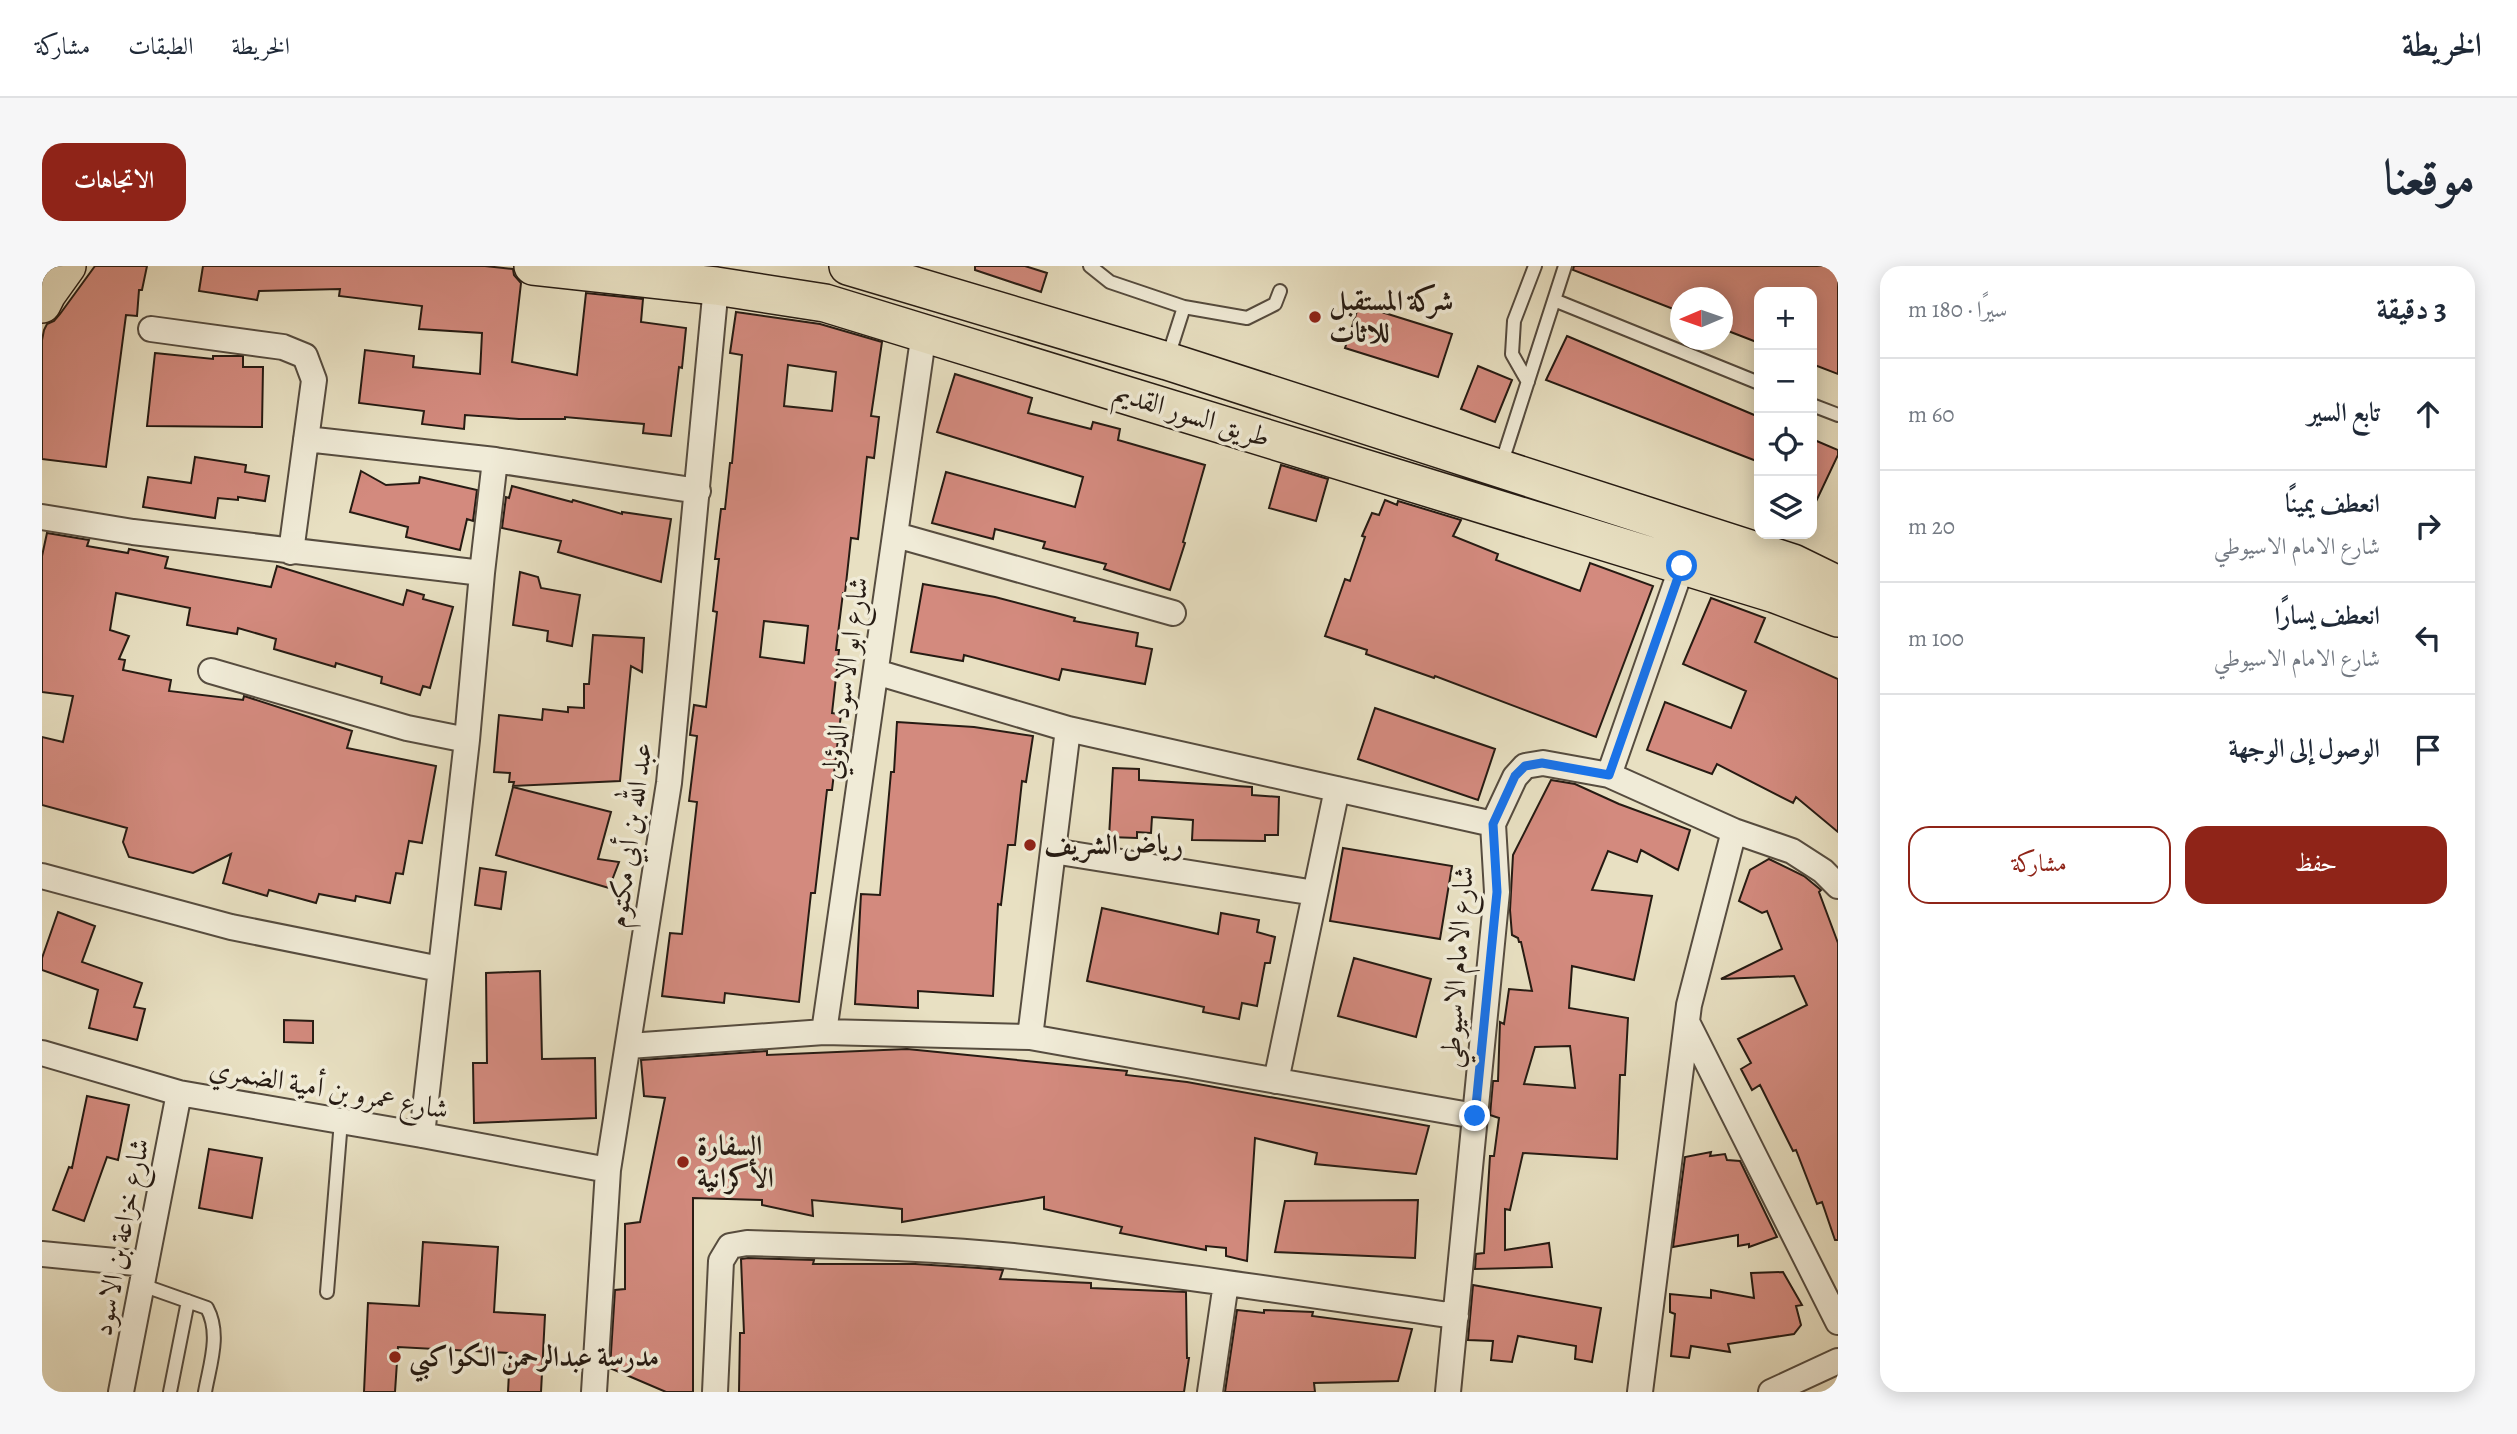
<!DOCTYPE html>
<html lang="ar">
<meta charset="utf-8">
<style>
:root{--surface:#fff;--page:#f6f6f7;--text:#1f2937;--muted:#747a83;--line:#e0e1e3;--accent:#8f2418}
body{margin:0;font-family:Alegreya,Amiri,serif;background:var(--page);color:var(--text);direction:rtl}
.controls{position:absolute;right:21px;top:21px;display:grid;overflow:hidden;border-radius:14px;box-shadow:0 4px 18px #0003}
.controls button{width:63px;height:63px;display:grid;place-items:center;padding:0;border:0;border-bottom:2px solid var(--line);background:var(--surface);color:var(--text);font:35px sans-serif}
.compass{position:absolute;left:1628px;top:21px;width:63px;height:63px;border-radius:50%;background:var(--surface);box-shadow:0 4px 18px #0003;rotate:268deg}
.stop{position:absolute;width:21px;height:21px;margin:-16px;border:5px solid #1a73e8;border-radius:50%;background:#fff}
.stop.end{background:#1a73e8;border-color:#fff;box-shadow:0 2px 7px #0008}
.list{margin:0;padding:0;list-style:none}
h2{display:flex;justify-content:space-between;align-items:center;height:91px;margin:0;padding:0 28px;font-size:30px}
h2 small{font-size:23px;font-weight:400;color:var(--muted)}
.list li{display:grid;grid-template-columns:46px 1fr auto;gap:21px;align-items:center;box-sizing:border-box;height:112px;padding:0 28px;border-top:2px solid var(--line)}
.list b{display:block;font-size:26px;white-space:nowrap}
.list p{margin:0;font-size:23px;white-space:nowrap;color:var(--muted)}
.list em{font-size:23px;font-style:normal;color:var(--muted)}
.actions{display:flex;gap:14px;padding:21px 28px}
.actions a{flex:1;padding:16px 0;border:2px solid var(--accent);border-radius:21px;text-align:center;font-size:24px;color:var(--accent)}
.actions .main{background:var(--accent);color:#fff}
.icon{flex:none;width:38px;height:38px;fill:none;stroke:currentColor;stroke-width:2;stroke-linecap:round;stroke-linejoin:round}
.map{position:relative;flex:none;width:1796px;height:1126px;overflow:hidden;direction:ltr;border-radius:21px}
header{display:flex;align-items:center;gap:42px;box-sizing:border-box;height:98px;padding:0 35px;background:var(--surface);border-bottom:2px solid var(--line)}
header strong{font-size:33px}
nav{display:flex;gap:38px;margin-inline-start:auto;font-size:24px}
.intro{display:flex;align-items:center;justify-content:space-between;box-sizing:border-box;height:168px;padding:0 42px}
h1{margin:0;font-size:49px}
.button{padding:18px 32px;border-radius:21px;background:var(--accent);color:#fff;font-size:24px;font-weight:700}
main{display:flex;gap:42px;padding:0 42px}
aside{flex:1;background:var(--surface);border-radius:21px;box-shadow:0 4px 18px #0003}
.map>svg:first-child{display:block}
.building{fill:#d38a7e;stroke:#261b13;stroke-width:2;fill-rule:evenodd}
.lines{fill:none;stroke-linecap:round;stroke-linejoin:round}
.lane-casing{stroke:#564c3f;stroke-width:16}
.street-casing{stroke:#564c3f;stroke-width:28}
.primary-casing{stroke:#261b13;stroke-width:40}
.lane{stroke:#f0ebd7;stroke-width:12}
.street{stroke:#f0ebd7;stroke-width:24}
.primary{stroke:#e8e0c2;stroke-width:37}
.route{stroke:#1a73e8;stroke-width:9}
.poi-dot{fill:#8f2418;stroke:#f0ebd7;stroke-width:2.5}
.labels{text-anchor:middle;dominant-baseline:central;stroke-width:7;stroke-linejoin:round;paint-order:stroke}
.poi-label{font-size:28px;font-weight:bold;fill:#261b13;stroke:#f0ebd7;text-anchor:start}
.street-label{font-size:28px;fill:#261b13;stroke:#f0ebd7}
</style>
<header>
<strong>الخريطة</strong>
<nav><a>الخريطة</a><a>الطبقات</a><a>مشاركة</a></nav>
</header>
<div class="intro"><h1>موقعنا</h1><a class="button">الاتجاهات</a></div>
<main>
<aside>
<h2>3 دقيقة<small>سيرًا · 180 m</small></h2>
<ul class="list">
<li><svg class="icon" aria-label="ahead" viewBox="0 0 24 24"><path d="M12 20V5M6 11l6-6 6 6"/></svg><div><b>تابع السير</b></div><em>60 m</em></li>
<li><svg class="icon" aria-label="right" viewBox="0 0 24 24"><path d="M7 20v-9h11M14 6l5 5-5 5"/></svg><div><b>انعطف يمينًا</b><p>شارع الامام الاسيوطي</p></div><em>20 m</em></li>
<li><svg class="icon" aria-label="left" viewBox="0 0 24 24"><path d="M17 20v-9H6M10 6l-5 5 5 5"/></svg><div><b>انعطف يسارًا</b><p>شارع الامام الاسيوطي</p></div><em>100 m</em></li>
<li><svg class="icon" aria-label="arrive" viewBox="0 0 24 24"><path d="M6 21V4h12l-3 4 3 4H6"/></svg><div><b>الوصول إلى الوجهة</b></div></li>
</ul>
<div class="actions"><a class="main">حفظ</a><a>مشاركة</a></div>
</aside>
<div class="map">
<svg width="1796" height="1126" viewBox="0 0 1796 1126">
<rect width="100%" height="100%" fill="#e8e0c2"/>
<filter id="stains"><feTurbulence type="fractalNoise" baseFrequency=".00286" numOctaves="4"/><feColorMatrix values="0 0 0 0 .2 0 0 0 0 .09 0 0 0 0 .02 0 0 0 .5 -.17"/></filter>
<radialGradient id="worn" r=".72"><stop offset=".6" stop-color="#630" stop-opacity="0"/><stop offset="1" stop-color="#630" stop-opacity=".3"/></radialGradient>
<path class="building" d="M53 0H105L100 24H97L95 50 84 49 64 201 0 193V74L2 64 5 58 12 55 18 48Z
M161 0H443L471 3 472 9 479 17 470 96 535 109 544 27 601 33 599 56 644 62 640 102 637 101 629 170 601 167 602 158 523 151V153H477L423 149 422 163 380 158 382 145 317 137 323 84 372 90 371 101 438 108 440 67 377 63 380 40 297 30 298 23 217 25 215 34 157 25Z
M933 0H983L1005 7 999 26 933 4Z
M1532 0H1796V108L1770 98V26H1717V77L1681 63V32H1639V46L1531 4Z
M1317 39 1410 68 1396 111 1303 82Z
M694 46 778 58 840 76 829 150 837 151 832 192 825 191 816 273 809 272 803 327H801L794 384H797L790 447 799 448 790 524H785L773 627H769L757 736 683 727 682 737 620 730 628 667 640 668 655 536 647 535 655 470 648 469 652 439 664 441 675 346 671 345 677 293H673L679 243H683L688 197H690L700 89 688 87ZM746 99 794 106 790 145 742 140ZM722 355 766 360 762 397 718 391Z
M1525 70 1717 151V196L1504 114Z
M113 87 171 93V90H201V101H221L220 161 105 160Z
M1436 100 1470 114 1453 156 1419 143Z
M913 108 990 132 986 147 1049 163 1051 156 1078 163 1076 174 1163 199 1141 276 1143 277 1128 324 1062 303 1064 298 1001 282 1003 276 953 263 951 273 890 257 904 206 1033 241 1041 211 895 166Z
M1770 173 1796 184V189L1770 244Z
M153 191 204 199 203 206 227 210 223 235 196 231V234L176 232 173 252 101 241 106 211 149 217Z
M1239 199 1286 213 1274 255 1227 242Z
M319 205 344 219 377 217 378 211 435 224 431 255 425 253 418 284 364 271 366 261 308 246Z
M470 220 530 236 531 234 580 248V246L629 253 619 316 516 286 519 275 460 262 464 231 467 232Z
M1343 234 1355 239 1356 235 1419 254 1411 270 1456 288 1454 294 1538 325 1548 297 1611 320 1554 471 1393 410 1392 412 1324 388 1325 384 1283 370 1303 313 1308 315 1323 271 1320 270 1330 247 1337 249Z
M5 267 47 274 45 280 86 287 87 283 126 291 123 302 229 321 235 300 361 339 365 324 382 329 381 333 411 341 388 422 381 420 378 429 339 417 340 411 294 397 293 401 232 383 234 373 196 362 195 368 145 359 148 342 74 327 68 364 87 370 77 393 83 394 81 404 129 414 127 425 201 434 202 430 310 465 305 482 394 500 380 577 367 575 361 608 354 607 348 637 314 630 313 635 277 628 274 637 227 624 225 630 181 617 189 588 151 607 87 591 81 576 85 562 0 539V471L21 476 31 430 0 426V290Z
M478 306 496 311 499 322 538 329 530 380 505 375 506 365 471 359Z
M881 318 953 331 1033 352 1032 355 1096 367 1094 380 1110 383 1103 418 1020 403 1017 414 922 389 921 395 869 386Z
M1669 332 1723 352 1713 376 1796 413V566L1754 531 1751 537 1675 498 1670 508 1605 484 1623 436 1689 462 1704 425 1641 398Z
M551 369 602 372 600 406 589 400 578 515 471 520 472 516H467L468 507 452 506 457 449 500 454 501 443 526 446V441L542 442V418H547Z
M1333 442 1453 483 1436 534 1316 493Z
M855 456 932 461 991 470 984 516 980 515 973 579H966L959 639 956 638 951 730 876 725V742L813 738 819 628 838 629 849 506H852Z
M1071 502 1097 503V514L1210 521V529L1237 531 1236 569H1223V575L1150 574 1151 554 1110 551 1109 567 1095 566V572L1067 571Z
M1509 514 1533 518 1577 538 1648 564 1636 604 1599 584 1595 596 1566 585 1550 624 1610 630 1592 714 1530 700 1527 742 1586 752 1583 809H1578L1575 893 1481 887 1468 944 1463 943V984L1507 977 1510 1001 1433 1003 1434 988 1442 987 1448 890H1452L1457 852 1448 849 1451 815H1456L1458 756 1462 758 1467 723 1490 725 1479 676H1477L1476 672 1470 669 1468 644 1471 589ZM1528 780 1533 822 1482 818 1493 781Z
M471 521 569 546 556 593 577 596 567 622 454 589Z
M1301 582 1410 600 1398 673 1288 655Z
M1727 593 1762 610 1779 624 1777 626 1796 677V974H1793L1780 936 1775 938 1754 884 1751 885 1718 819 1710 824 1699 803 1709 797 1696 773 1765 739 1752 710 1679 713 1740 683 1725 645 1720 647 1697 635 1708 604Z
M438 602 464 606 459 643 433 639Z
M1060 642 1176 668 1179 647 1217 654 1215 666 1233 671 1228 697H1223L1215 740 1200 737 1197 753 1161 746 1162 741 1045 715Z
M16 646 53 660 40 696 100 717 92 741 103 743 95 774 47 762 56 724 0 704V692Z
M1312 692 1389 713 1374 771 1296 750Z
M498 705 500 793 553 792 554 852 432 857 431 797H445L444 707Z
M242 754 271 755V777L242 776Z
M865 783 1085 805 1084 809 1145 816 1387 860 1374 908 1273 898 1275 887 1213 872 1205 995 1184 990V982L1164 980V984L1078 967 1080 961 1002 943V931L860 956V943L770 934 771 950 720 939V934L651 932V1126H624L568 1102 573 1024 583 1023V958L598 956 623 832 602 830 599 794 725 785V789Z
M45 830 87 839 76 894 65 891 42 955 11 944 27 901 30 902Z
M167 883 220 892 210 952 157 942Z
M1669 886 1668 890 1683 888 1685 894 1698 895 1735 971 1707 981V978L1696 980V969L1631 981 1643 891Z
M1376 934 1373 992 1233 986 1243 935Z
M381 976 456 981 452 1046 503 1049 499 1126H466L468 1087 356 1081 353 1126H322L326 1037 377 1040Z
M706 992 772 994 771 998H873L937 1002 961 1004 958 1013 1049 1017V1022L1144 1026 1145 1092H1147L1142 1126H697L698 1067H702L699 993Z
M1741 1006 1760 1039 1754 1040 1759 1059 1752 1068 1686 1078 1688 1086 1649 1080 1647 1092 1629 1090 1633 1048 1628 1046V1028L1669 1032V1024L1712 1032 1709 1007Z
M1431 1019 1559 1042 1550 1096 1533 1093 1534 1080 1476 1070 1470 1096 1449 1094 1451 1075 1426 1074Z
M1195 1044 1222 1047V1044L1271 1046 1270 1050 1370 1063 1356 1115 1272 1117 1273 1126H1183Z"/>
<g class="lines">
<defs>
<path id="lane" d="M1048 0 1068 16 1142 41 1205 52 1233 38 1238 25
M1512 34 1717 117
M1126 91 1142 41
M1486 116 1470 88 1472 55 1493 0
M1770 139 1796 149
M1459 199 1523 0
M100 1019 165 1042C179 1068 168 1098 163 1126
M285 1026 299 855
M128 1126 146 1035"/>
<path id="street" d="M109 63 241 81 263 90 272 114 249 286
M264 173 453 194 656 225
M0 251 91 266 440 307
M854 269 1131 347
M169 405 365 462 425 474
M834 406 1026 463 1451 558
M1567 509 1640 300
M1011 585 1273 627
M0 610 189 661 398 703
M1645 756 1796 1056
M782 766 882 66
M988 771 1026 463
M587 780 782 766 988 771 1433 850
M0 787 137 827 380 869 566 904
M1234 815 1295 523
M380 869 425 474 440 307 453 194
M0 988 104 998
M79 1126 137 827
M552 1126 566 904 627 517 674 20
M673 1126 679 995 688 980 705 977C794 980 883 981 971 990 1119 1006 1267 1029 1414 1050
M1168 1126 1184 1017
M1406 1126 1455 626 1451 558 1473 511 1483 500 1501 497 1567 509 1692 565 1750 585 1781 605 1796 620
M1598 1126 1647 739 1692 565
M1729 1126 1796 1095"/>
<path id="primary" d="M491 0 674 20 783 37 1733 328 1796 352
M806 0 1125 95 1751 297 1796 319
M0 38 5 28 25 0"/>
</defs>
<use href="#lane" class="lane-casing"/>
<use href="#street" class="street-casing"/>
<use href="#primary" class="primary-casing"/>
<use href="#lane" class="lane"/>
<use href="#street" class="street"/>
<use href="#primary" class="primary"/>
</g>
<g class="lines">
<path class="route" d="M1433 850 1455 626 1451 558 1473 510 1483 500 1500 497 1567 509 1640 300"/>
</g>
<g class="poi-dot">
<circle cx="1273" cy="51" r="7"/>
<circle cx="988" cy="579" r="7"/>
<circle cx="641" cy="896" r="7"/>
<circle cx="353" cy="1091" r="7"/>
</g>
<g class="labels">
<g class="poi-label">
<text x="1287" y="35">شركة المستقبل<tspan x="1287" dy="32">للاثات</tspan></text>
<text x="1002" y="579">رياض الشريف</text>
<text x="655" y="880">السفارة<tspan x="655" dy="32">الأكرانية</tspan></text>
<text x="367" y="1091">مدرسة عبدالرحمن الكواكبي</text>
</g>
<g class="street-label">
<text transform="translate(1150 149) rotate(17)">طريق السور القديم</text>
<text transform="translate(803 412) rotate(-82)">شارع ابو الاسود الدؤلي</text>
<text transform="translate(588 569) rotate(-82)">عبد الله بن أبي مكتوم</text>
<text transform="translate(1415 701) rotate(-86)">شارع الامام الاسيوطي</text>
<text transform="translate(287 823) rotate(10)">شارع عمرو بن أمية الضمري</text>
<text transform="translate(79 971) rotate(-79)">شارع خزاعة بن الاسود</text>
</g>
</g>
<rect width="100%" height="100%" filter="url(#stains)"/>
<rect width="100%" height="100%" fill="url(#worn)"/>
</svg>
<div class="controls">
<button>+</button>
<button>−</button>
<button><svg class="icon" aria-label="locate" viewBox="0 0 24 24"><circle cx="12" cy="12" r="6"/><path d="M12 2v4M12 18v4M2 12h4M18 12h4"/></svg></button>
<button><svg class="icon" aria-label="layers" viewBox="0 0 24 24"><path d="M12 4l9 5-9 5-9-5zM3 14l9 5 9-5"/></svg></button>
</div>
<svg class="compass" viewBox="-18 -18 36 36"><path d="M0-13l5 13h-10z" fill="#e53935"/><path d="M0 13l5-13h-10z" fill="#747a83"/></svg>
<div class="stop" style="left:1640px;top:300px"></div>
<div class="stop end" style="left:1433px;top:850px"></div>
</div>
</main>
